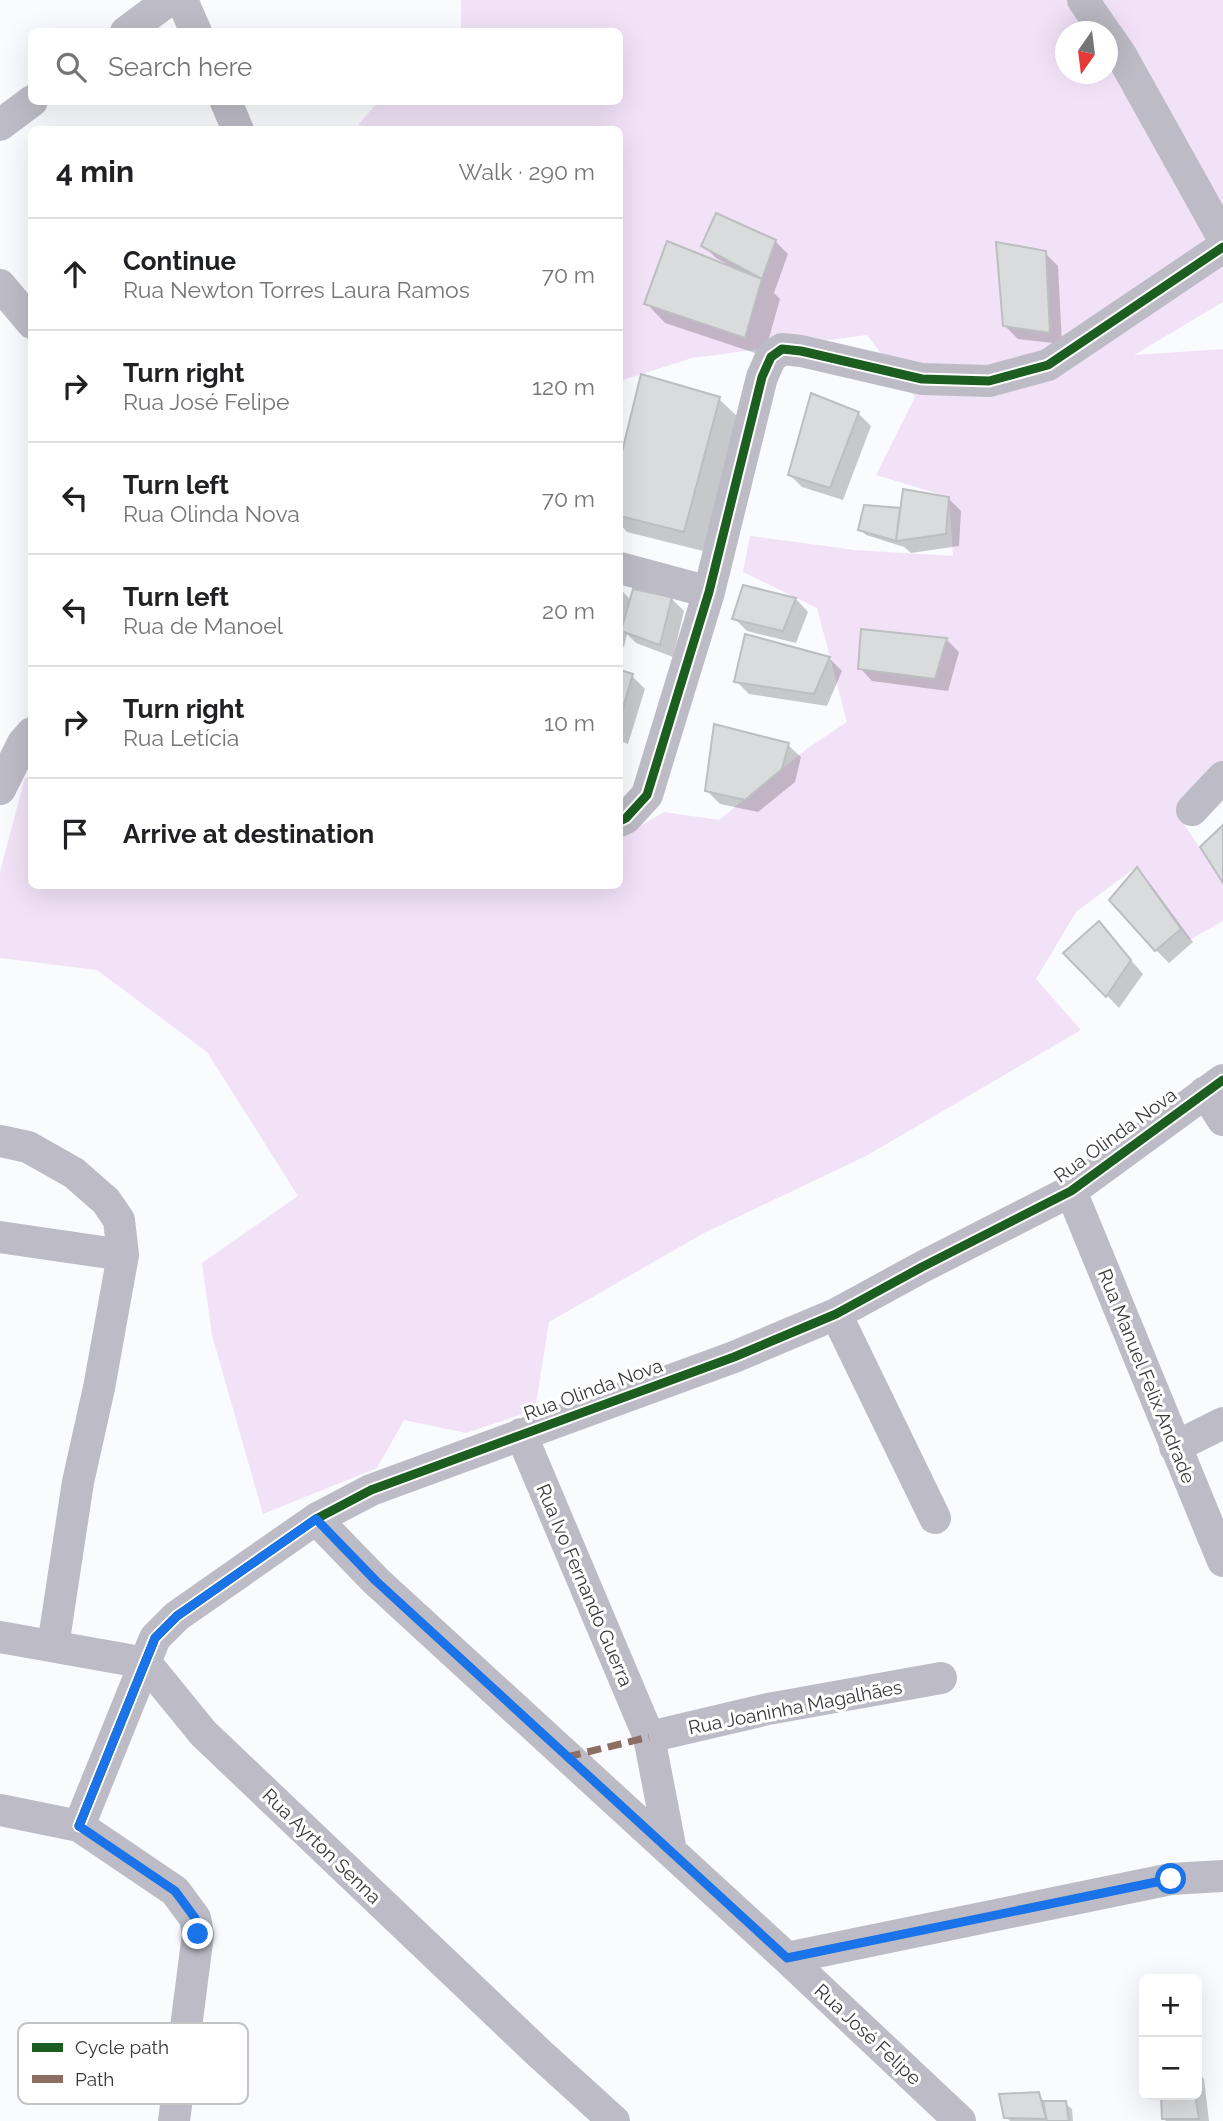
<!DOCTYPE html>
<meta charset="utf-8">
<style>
:root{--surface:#fff;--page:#f2f2f2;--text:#202124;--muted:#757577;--line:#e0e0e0}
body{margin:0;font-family:Raleway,sans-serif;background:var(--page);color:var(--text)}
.controls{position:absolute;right:21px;bottom:21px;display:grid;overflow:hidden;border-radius:10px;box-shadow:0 7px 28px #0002}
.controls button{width:63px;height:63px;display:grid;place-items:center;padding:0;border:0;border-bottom:2px solid var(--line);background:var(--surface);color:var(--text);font:35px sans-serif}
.compass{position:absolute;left:1055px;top:21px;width:63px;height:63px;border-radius:50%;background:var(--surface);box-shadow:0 7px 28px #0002;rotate:194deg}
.stop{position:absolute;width:21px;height:21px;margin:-16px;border:5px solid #1a73e8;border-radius:50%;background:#fff}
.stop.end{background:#1a73e8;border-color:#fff;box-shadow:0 2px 7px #0008}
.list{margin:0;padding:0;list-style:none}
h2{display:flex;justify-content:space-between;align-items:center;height:91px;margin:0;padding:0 28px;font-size:30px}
h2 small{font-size:23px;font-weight:400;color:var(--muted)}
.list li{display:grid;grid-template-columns:46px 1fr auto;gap:21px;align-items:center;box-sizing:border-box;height:112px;padding:0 28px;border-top:2px solid var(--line)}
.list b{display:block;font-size:26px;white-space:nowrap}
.list p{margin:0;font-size:23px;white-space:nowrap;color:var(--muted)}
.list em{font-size:23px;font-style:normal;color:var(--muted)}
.icon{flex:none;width:38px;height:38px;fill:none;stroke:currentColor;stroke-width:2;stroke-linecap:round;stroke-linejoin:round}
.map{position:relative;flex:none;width:1223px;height:2121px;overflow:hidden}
.search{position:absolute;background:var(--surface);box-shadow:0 7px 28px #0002;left:28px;top:28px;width:595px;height:77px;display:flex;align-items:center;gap:18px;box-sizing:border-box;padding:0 24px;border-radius:10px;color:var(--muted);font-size:26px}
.panel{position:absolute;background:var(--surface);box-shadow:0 7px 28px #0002;left:28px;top:126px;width:595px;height:763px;border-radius:10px}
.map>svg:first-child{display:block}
.green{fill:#f1e2f7;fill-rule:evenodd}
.shadow{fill:#0003}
.building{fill:#d9dbdd;stroke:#bcbec0;stroke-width:2}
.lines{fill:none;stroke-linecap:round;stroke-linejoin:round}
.street{stroke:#bdbcc6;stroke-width:32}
.quiet{stroke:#8d6e63;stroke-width:7;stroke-dasharray:14 7;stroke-linecap:butt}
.cycleway-casing{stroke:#fff;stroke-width:13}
.cycleway{stroke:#1b5e20;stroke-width:9}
.route{stroke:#1a73e8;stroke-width:9}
.labels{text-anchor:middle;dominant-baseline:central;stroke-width:6;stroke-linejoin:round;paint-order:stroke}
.street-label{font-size:19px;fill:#38393b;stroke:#fff}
.key{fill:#fff;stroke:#c3c4c4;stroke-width:2}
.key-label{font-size:19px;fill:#38393b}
</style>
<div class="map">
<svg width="1223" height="2121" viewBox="0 0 1223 2121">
<rect width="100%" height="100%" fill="#f9fbfe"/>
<path class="green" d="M461 0H1223V302L1134 355 1223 349V764L1176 812 1223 883V921L1189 940 1136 867 1076 912 1036 979 1081 1030 866 1156 704 1233 549 1322 535 1410 466 1433 404 1420 377 1468 263 1514 212 1335 202 1263 298 1196 207 1052 97 970 0 958V872L25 777 31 780 32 886H620V838L664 812 719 820 808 748 847 722 817 608 743 572 750 536 855 550 953 556 949 497 876 475 915 397 867 335 692 358 620 381V130L360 129 359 124 378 102H620V32L461 31ZM1066 32H1108V74H1066Z"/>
<path class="shadow" d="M775 241 788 254 774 293 780 299 764 356 665 323 646 303 726 266 727 264 716 258 703 245Z
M1045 253 1058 266 1062 344 1018 339 1005 326Z
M642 376 719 399 739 418 703 551 627 532 620 524V467Z
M858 413 871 426 843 500 802 487 789 474Z
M948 498 961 511 959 546 911 553 904 547 866 535 860 529 900 509 902 512Z
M620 589 631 600 672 599 684 611 673 657 636 643 627 634 624 647 620 645Z
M796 599 808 612 796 643 747 631 734 618Z
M946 639 959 652 948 691 872 681 860 668Z
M829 658 842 671 827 706 749 694 736 681Z
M620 672 632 676 645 689 628 744 620 741Z
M788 745 801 757 795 782 758 812 720 804 707 791Z
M1137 870 1149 882 1193 942 1169 963 1156 950Z
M1099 923 1143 974 1119 1008 1066 953Z
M1197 2072 1204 2079 1209 2121H1166L1163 2118 1162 2095H1197Z
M1039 2094 1045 2103H1065L1072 2109 1073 2121H1010L1006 2117Z"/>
<path class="building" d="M716 213 776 240 762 279 701 246Z
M667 241 762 279 745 338 644 304Z
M996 242 1046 251 1050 333 1003 326Z
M641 374 720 397 684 532 620 516V460Z
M811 393 859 412 830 488 788 475Z
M903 489 949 497 946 534 896 541Z
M864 505 900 508 896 541 858 530Z
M743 585 796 598 783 631 732 619Z
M633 589 672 597 660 645 621 631Z
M861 629 947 638 935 679 858 669Z
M745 634 830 657 814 694 734 682Z
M620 670 633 674 620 718Z
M714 724 789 743 782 769 745 800 705 791Z
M1223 825V883L1200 847Z
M1137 867 1181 929 1155 951 1109 900Z
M1099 921 1131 960 1106 997 1063 953Z
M1039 2092 1046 2119 1004 2118 999 2094Z
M1161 2095H1195L1199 2119H1162Z
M1043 2101H1066L1069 2121H1047Z"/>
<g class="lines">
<path class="street" d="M182 0 196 32
M1083 0 1105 32
M126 32 169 0
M1108 36 1121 55 1223 238
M226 102 238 130
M0 125 32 101
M0 285 32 323
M620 568 709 592
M0 789 23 743 32 733
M1192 810 1223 777
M620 821 626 818 647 795 709 592 762 377 771 357 782 349 801 351 922 379 989 381 1048 365 1223 247
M1205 1092 1223 1120
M0 1141 28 1147 74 1173 106 1201 119 1220 123 1255
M1071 1191 1223 1561
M0 1237 123 1255 99 1388 78 1482 53 1646
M836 1314 935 1518
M521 1434 649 1737 671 1851
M1175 1447 1223 1423
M316 1519 376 1581 787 1958 960 2121
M0 1637 146 1663 203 1733 539 2053 614 2121
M649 1737 768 1709 941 1678
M0 1810 79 1826 175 1891 195 1918 198 1934 174 2121
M79 1826 155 1638 177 1616 316 1519 371 1490 734 1357 836 1314 922 1267 1071 1191 1223 1080
M787 1958 1171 1879 1223 1876"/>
<path class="quiet" d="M567 1757 649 1737"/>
<defs>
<path id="cycleway" d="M620 821 626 818 647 795 709 592 762 377 771 357 782 349 801 351 922 379 989 381 1048 365 1223 247
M79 1826 155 1638 177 1616 316 1519 371 1490 734 1357 836 1314 922 1267 1071 1191 1223 1080"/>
</defs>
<use href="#cycleway" class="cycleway-casing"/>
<use href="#cycleway" class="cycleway"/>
</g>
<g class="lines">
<path class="route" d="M198 1934 195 1918 175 1891 79 1826 155 1638 177 1616 316 1519 376 1581 787 1958 1171 1879"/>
</g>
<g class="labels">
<g class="street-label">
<text transform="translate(1115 1135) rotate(-36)">Rua Olinda Nova</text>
<text transform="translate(1147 1376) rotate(68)">Rua Manuel Felix Andrade</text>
<text transform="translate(593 1389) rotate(-20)">Rua Olinda Nova</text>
<text transform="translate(585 1585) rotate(67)">Rua Ivo Fernando Guerra</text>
<text transform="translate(795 1707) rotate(-11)">Rua Joaninha Magalhães</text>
<text transform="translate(322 1846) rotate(44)">Rua Ayrton Senna</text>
<text transform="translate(868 2034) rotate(43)">Rua José Felipe</text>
</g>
</g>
<rect x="18" y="2023" width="230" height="81" rx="10" class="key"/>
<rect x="32" y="2043" width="31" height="9" fill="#1b5e20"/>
<rect x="32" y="2075" width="31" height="8" fill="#8d6e63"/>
<g class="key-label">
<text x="75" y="2054">Cycle path</text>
<text x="75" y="2086">Path</text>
</g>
</svg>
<div class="controls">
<button>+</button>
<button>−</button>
</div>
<svg class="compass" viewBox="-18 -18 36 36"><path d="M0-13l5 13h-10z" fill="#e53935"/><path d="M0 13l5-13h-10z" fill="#757577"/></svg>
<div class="stop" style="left:1171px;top:1879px"></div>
<div class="stop end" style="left:198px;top:1934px"></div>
<div class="search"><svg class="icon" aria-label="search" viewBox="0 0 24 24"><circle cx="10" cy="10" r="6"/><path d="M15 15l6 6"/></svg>Search here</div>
<section class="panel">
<h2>4 min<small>Walk · 290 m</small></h2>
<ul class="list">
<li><svg class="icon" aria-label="ahead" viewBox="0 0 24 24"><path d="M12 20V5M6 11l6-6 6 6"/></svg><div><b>Continue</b><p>Rua Newton Torres Laura Ramos</p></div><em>70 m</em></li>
<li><svg class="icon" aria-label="right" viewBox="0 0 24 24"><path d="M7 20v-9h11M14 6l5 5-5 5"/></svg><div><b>Turn right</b><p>Rua José Felipe</p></div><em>120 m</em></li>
<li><svg class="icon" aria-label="left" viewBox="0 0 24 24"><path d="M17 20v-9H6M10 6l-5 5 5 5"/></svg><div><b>Turn left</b><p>Rua Olinda Nova</p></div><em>70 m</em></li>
<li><svg class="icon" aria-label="left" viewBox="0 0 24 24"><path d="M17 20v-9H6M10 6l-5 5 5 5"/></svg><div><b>Turn left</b><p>Rua de Manoel</p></div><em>20 m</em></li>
<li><svg class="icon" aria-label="right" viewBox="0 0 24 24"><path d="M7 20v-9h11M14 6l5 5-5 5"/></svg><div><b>Turn right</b><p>Rua Letícia</p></div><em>10 m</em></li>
<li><svg class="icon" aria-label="arrive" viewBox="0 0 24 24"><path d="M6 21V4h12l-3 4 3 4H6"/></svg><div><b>Arrive at destination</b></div></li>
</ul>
</section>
</div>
